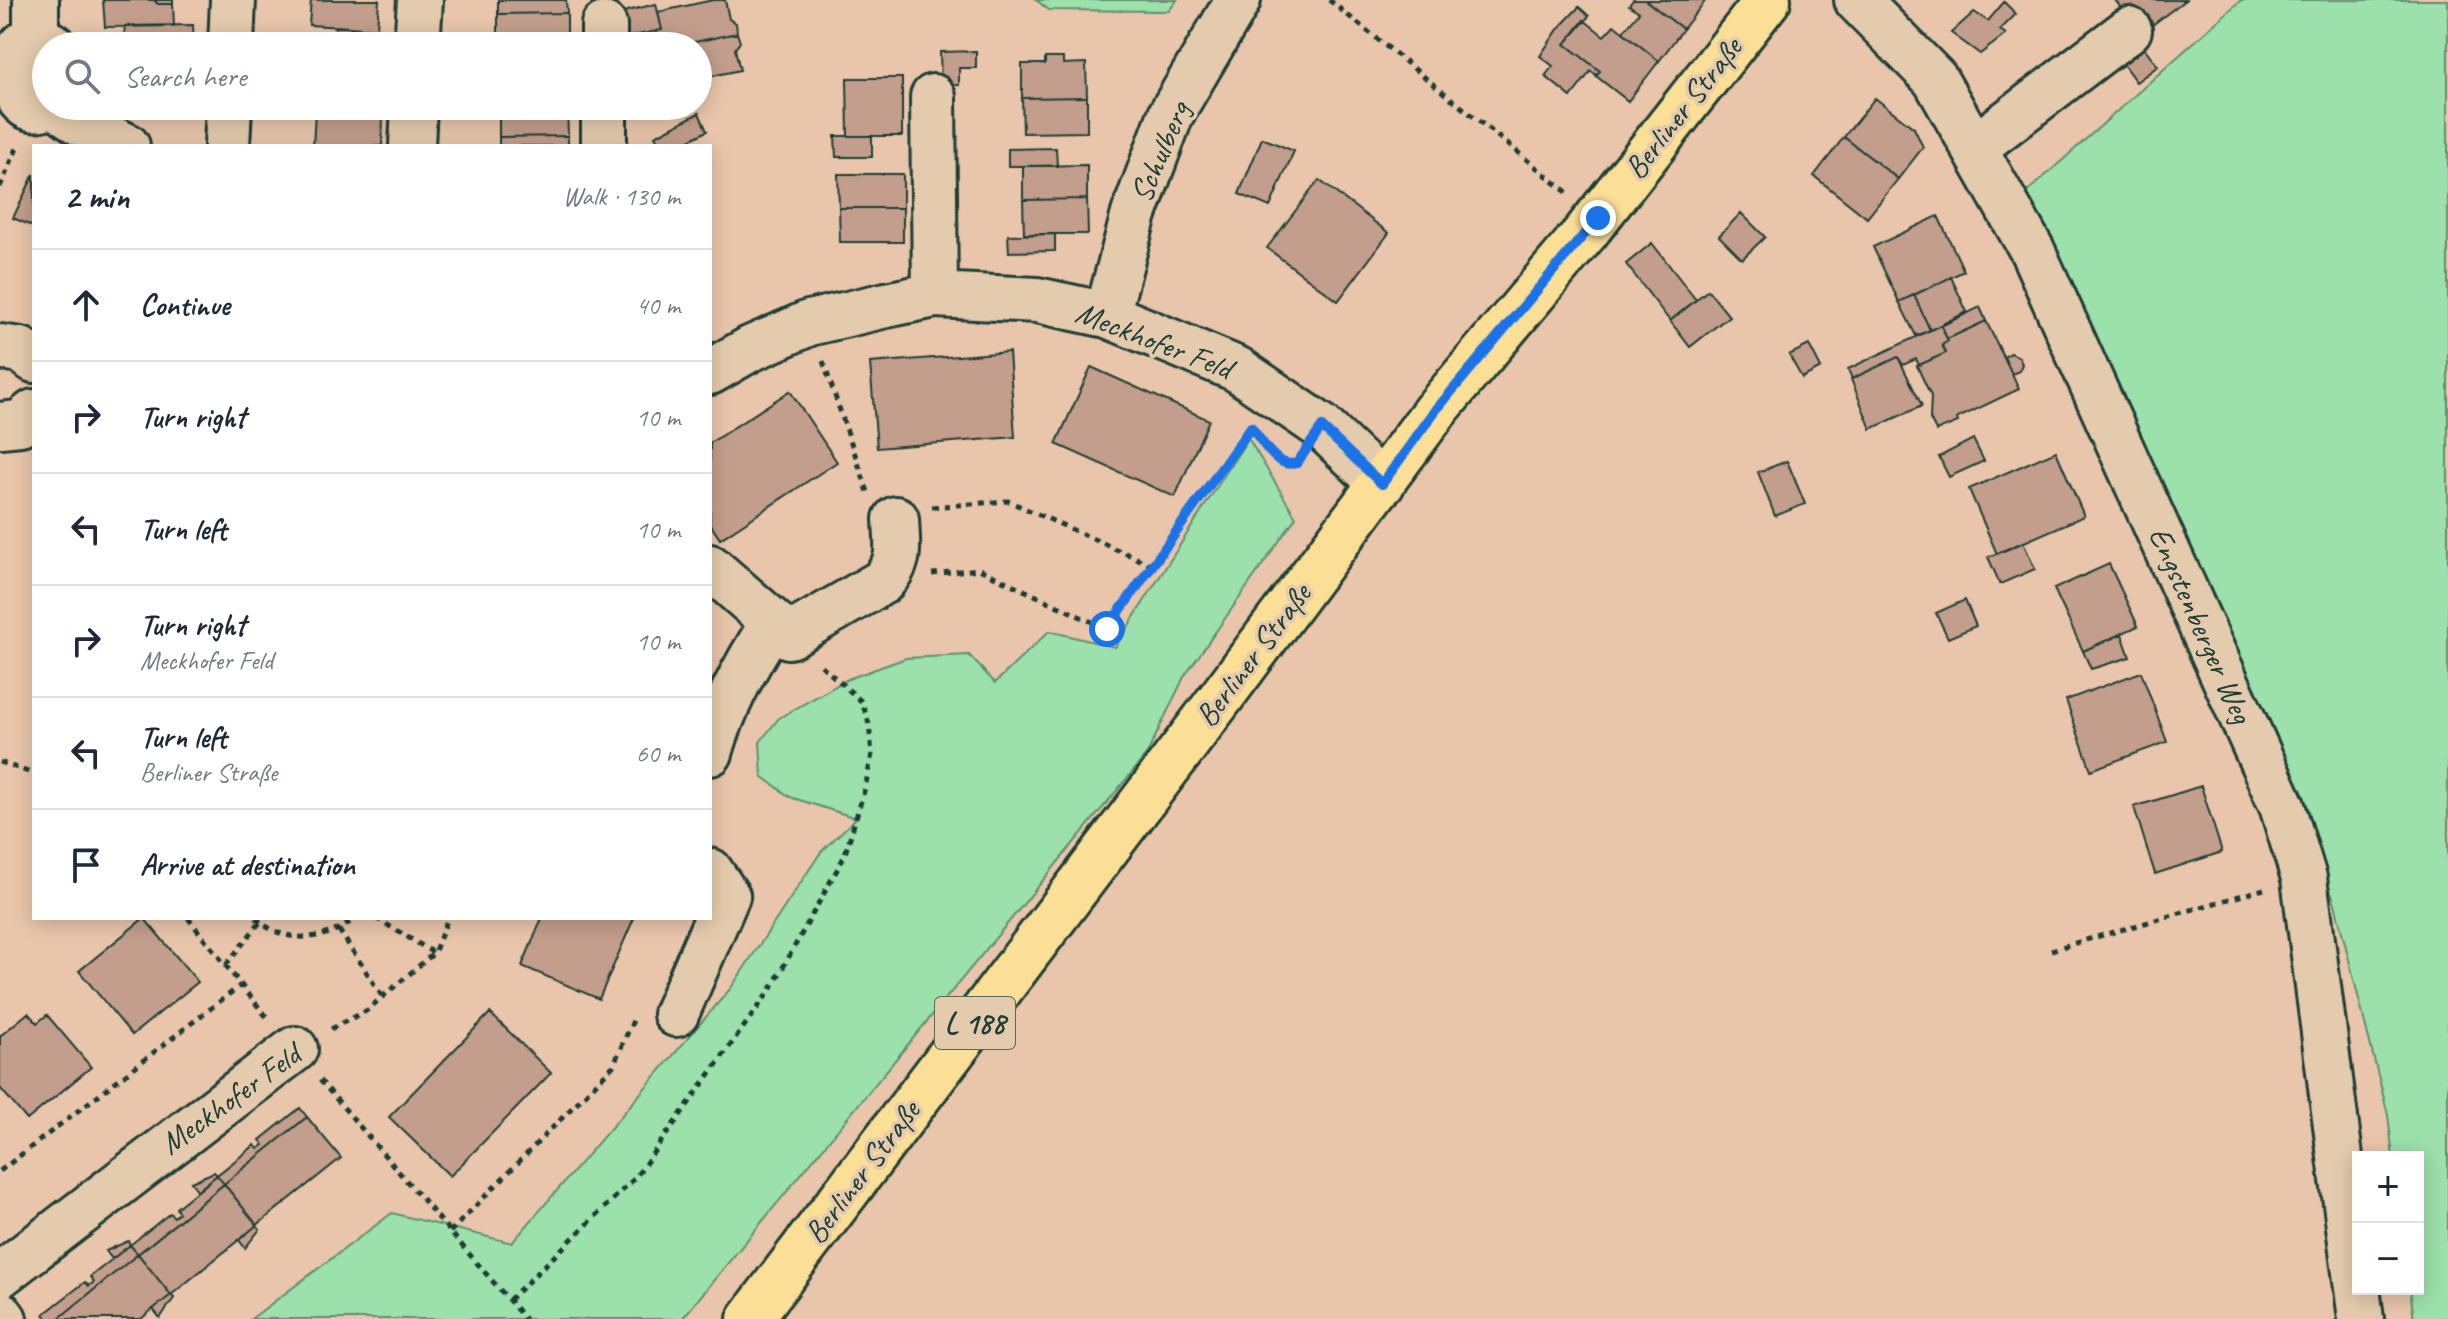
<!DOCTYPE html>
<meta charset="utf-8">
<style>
:root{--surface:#fff;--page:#f6f6f7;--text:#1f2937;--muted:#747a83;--line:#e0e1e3}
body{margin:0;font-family:Caveat,sans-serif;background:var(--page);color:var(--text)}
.controls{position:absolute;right:24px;bottom:24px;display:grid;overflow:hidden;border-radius:0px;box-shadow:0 4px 20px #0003}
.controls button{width:72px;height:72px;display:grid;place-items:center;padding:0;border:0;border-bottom:2px solid var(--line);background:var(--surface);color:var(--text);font:40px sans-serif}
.stop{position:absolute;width:24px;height:24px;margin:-18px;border:6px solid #1a73e8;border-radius:50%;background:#fff}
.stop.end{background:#1a73e8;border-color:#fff;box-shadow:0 2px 8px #0008}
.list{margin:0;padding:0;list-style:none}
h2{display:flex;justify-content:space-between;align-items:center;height:104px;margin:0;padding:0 32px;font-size:34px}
h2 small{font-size:26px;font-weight:400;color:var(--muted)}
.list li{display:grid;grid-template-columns:52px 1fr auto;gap:24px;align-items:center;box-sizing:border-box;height:112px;padding:0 32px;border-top:2px solid var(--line)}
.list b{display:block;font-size:30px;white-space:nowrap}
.list p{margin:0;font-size:26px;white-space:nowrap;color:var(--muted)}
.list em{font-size:26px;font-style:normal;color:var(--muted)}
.icon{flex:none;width:44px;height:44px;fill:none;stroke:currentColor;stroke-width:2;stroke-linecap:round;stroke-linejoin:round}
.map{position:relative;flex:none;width:2448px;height:1319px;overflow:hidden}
.search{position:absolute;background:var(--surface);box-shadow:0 4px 20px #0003;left:32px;top:32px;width:680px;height:88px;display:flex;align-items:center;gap:20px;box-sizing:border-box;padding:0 28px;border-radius:44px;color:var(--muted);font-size:30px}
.panel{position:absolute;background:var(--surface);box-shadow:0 4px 20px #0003;left:32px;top:144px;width:680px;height:776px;border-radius:0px}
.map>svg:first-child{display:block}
.green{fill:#9ce0ac;stroke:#5e8e70;stroke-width:2}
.building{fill:#c39e8c;stroke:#1f3d34;stroke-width:2}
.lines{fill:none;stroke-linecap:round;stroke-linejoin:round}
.minor-casing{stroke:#1f3d34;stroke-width:50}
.major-casing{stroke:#1f3d34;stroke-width:50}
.path{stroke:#1f3d34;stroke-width:5;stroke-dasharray:6 6;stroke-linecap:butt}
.minor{stroke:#e5cbad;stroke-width:44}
.major{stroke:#fbdf96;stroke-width:44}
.route{stroke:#1a73e8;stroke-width:10}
.labels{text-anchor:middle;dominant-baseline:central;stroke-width:7;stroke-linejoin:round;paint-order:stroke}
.shield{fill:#e5cbad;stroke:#5a6858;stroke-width:2}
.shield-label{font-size:30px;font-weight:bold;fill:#1f3d34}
.street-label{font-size:32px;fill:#1f3d34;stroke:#e5cbad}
</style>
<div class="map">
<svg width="2448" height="1319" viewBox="0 0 2448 1319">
<rect width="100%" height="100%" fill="#e9c6ab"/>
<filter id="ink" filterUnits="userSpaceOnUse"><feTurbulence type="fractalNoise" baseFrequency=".0125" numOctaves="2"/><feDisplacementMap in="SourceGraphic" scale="16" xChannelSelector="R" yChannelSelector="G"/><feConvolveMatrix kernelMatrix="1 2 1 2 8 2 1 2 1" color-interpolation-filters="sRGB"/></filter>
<g filter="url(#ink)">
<path class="green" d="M1036 0H1177L1169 11 1049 10Z
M2241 0H2448V1319H2414L2410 1289H2418V1157H2393L2388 1115 2334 900 2307 828 2027 192Z
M1248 438 1296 517 1184 677 1147 754 682 1319H251L392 1213 512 1243 731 988 821 852 856 818 790 797 762 776 760 742 779 718 848 679 906 658 969 655 995 683 1049 631 1115 647Z"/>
<path class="building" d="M103 0H154L158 4H173L174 26 105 27Z
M154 0H173V4H158Z
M311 0H379L377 29 309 25Z
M498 0H566L567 13 498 14Z
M713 0H725L729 19 736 23 737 33 676 46H660L656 31 662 30 658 12Z
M1633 0H1645L1683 29 1659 61 1623 32 1639 12 1629 5Z
M1645 0H1706L1683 29Z
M2115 0H2185L2138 36 2146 28 2129 6 2121 13 2122 9Z
M2004 2 2016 14 2000 30 2006 34 1980 54 1951 33 1974 12 1988 21Z
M656 4 662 30 628 37 623 12Z
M1579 7 1589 16 1565 44 1600 71 1596 75 1591 71 1571 97 1545 76 1553 66 1540 56 1559 28Z
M567 13V46H498V14Z
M1584 20 1604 36 1614 25 1659 61 1628 101 1596 76 1600 71 1565 44Z
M193 25 194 46H123L125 26Z
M335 26 375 29 374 46 334 44Z
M737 33 740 42 735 49 740 70 698 79V46H676Z
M2136 37 2158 66 2136 82 2115 53Z
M976 51V68H959V85H941L940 52Z
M1045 58H1063V64L1086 63 1087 97 1022 98V64H1045Z
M847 78H902V136H848Z
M1087 97V132L1023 133 1022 98Z
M1875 98 1914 128 1923 147 1898 179 1844 137Z
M316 106H384L383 117 315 112Z
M499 106H567L568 136 499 137Z
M315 112 383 117 382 146H313Z
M699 113 707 131 678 146H661L655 136Z
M568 136V146H499V137Z
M835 136H872V157H836Z
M1844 137 1898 179 1867 218 1814 176Z
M1262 138 1294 151 1270 207 1239 194Z
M1056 148 1057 166H1008V149Z
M1087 165V199L1023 200V166Z
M34 174V227L13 218Z
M838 174H903V208H839Z
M1319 180 1389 233 1338 301 1267 248Z
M1087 199 1088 234H1024L1023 200Z
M839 208H903V242H840Z
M1741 213 1765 237 1742 259 1719 236Z
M1938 216 1964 271 1899 302 1873 247Z
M1055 234V251L1009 252 1008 235Z
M1652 243 1696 300 1670 321 1626 264Z
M1951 277 1967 312 1930 330 1914 295Z
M1708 290 1729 316 1690 347 1670 321Z
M1914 295 1930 330 1916 336 1899 302Z
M1980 307 1986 321 1947 339 1941 326Z
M1986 321 2019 389 1960 417 1957 419 1958 422 1936 431 1930 419 1931 396 1917 366 1946 353 1942 345 1948 341 1947 339Z
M1941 325 1948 341 1942 345 1946 353 1919 365 1916 359 1903 365 1898 357 1852 379 1848 369Z
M1809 345 1821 368 1802 378 1789 355Z
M1009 352 1015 437 877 448 870 363Z
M2011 353 2019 357 2022 364 2019 371 2012 374 2004 357Z
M1898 357 1922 406 1871 429 1851 379Z
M1091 367 1209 420 1175 497 1056 444Z
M790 391 837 462 720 539 710 524V443Z
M1973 439 1984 461 1949 477 1939 457Z
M2056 451 2084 516 1997 554 1969 489Z
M1787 461 1805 504 1775 516 1758 472Z
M2023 542 2035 569 2000 584 1988 557Z
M2109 564 2138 626 2083 651 2054 589Z
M1965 600 1976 626 1948 638 1936 613Z
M2122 634 2130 657 2091 669 2083 651Z
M2141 672 2167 742 2091 770 2066 700Z
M2201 786 2222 852 2155 874 2134 807Z
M144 918 198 982 132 1035 79 971Z
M542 918H634L599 999 522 966Z
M28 1013 37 1023 47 1015 91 1067 27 1120 0 1088V1036Z
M490 1013 551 1073 450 1176 389 1117Z
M300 1108 307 1117 224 1184 217 1175 255 1145 258 1149 264 1145 260 1140Z
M307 1117 341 1158 257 1225 224 1184Z
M214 1172 217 1175 198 1191 191 1182Z
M217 1175 224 1184 138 1254 130 1245 170 1213 174 1217 179 1213 176 1208Z
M224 1184 257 1225 171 1295 138 1254Z
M257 1225 260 1229 245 1248 239 1240Z
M128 1241 130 1245 112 1259 106 1251Z
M130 1245 138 1254 58 1319H48L44 1314 85 1282 89 1286 94 1282 90 1277Z
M138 1254 171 1295 153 1309 141 1319H58Z
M171 1295 174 1298 160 1318 153 1309Z"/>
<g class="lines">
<defs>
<path id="minor" d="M36 0V39
M1857 0 1935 79 2032 250 2282 806 2304 878 2361 1319
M604 25V46
M231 46 233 0
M417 46 420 0
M933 97 935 295
M47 106C0 127 0 12 54 46
M57 106 80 123 127 146
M604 106V146
M227 146 229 106
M412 146 414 106
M1974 148 2129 30
M1107 315 1134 214 1171 114 1238 0
M0 347 21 350 34 360
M710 372 750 349 809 323 886 305 935 295 1037 300 1107 315 1237 369 1322 427 1382 484
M0 425 20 423 34 412
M710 567 789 636 882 582C902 561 897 547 896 519
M710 753C723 706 746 664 773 623
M676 1014 727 896 710 871
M0 1275 295 1049
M0 1314 4 1319"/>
<path id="major" d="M750 1319 1199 727 1435 411 1586 232 1768 0"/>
</defs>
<use href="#minor" class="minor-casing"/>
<use href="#major" class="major-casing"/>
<path class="path" d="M1329 0 1568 193
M0 187 18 146
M823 361 868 492
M1259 437C1268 449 1282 473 1299 461
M932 507 1008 501 1152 565
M932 574 979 569 1107 629 1251 427 1252 429
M0 762 34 774
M188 918 269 1020
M256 918C283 945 328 942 355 918
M376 918 434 953
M339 930 382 996
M2051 950 2264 889
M226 965 260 922
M331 1029 366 1011 434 953 448 918
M320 1080 525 1319
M0 1171 241 985
M450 1232 613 1066 635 1016
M509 1300 635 1178 771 989 844 857 865 788 872 754 869 724 862 702 821 665"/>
<use href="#minor" class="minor"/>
<use href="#major" class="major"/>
</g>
</g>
<g class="lines" filter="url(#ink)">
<path class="route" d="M1107 629 1251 427C1263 442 1276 469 1297 463L1322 427 1382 484 1435 411 1598 218"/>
</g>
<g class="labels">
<rect class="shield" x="935" y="997" width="80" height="52" rx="6"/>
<g class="shield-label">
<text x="975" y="1023">L 188</text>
</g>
<g class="street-label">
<text transform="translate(1683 108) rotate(-52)">Berliner Straße</text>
<text transform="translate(1160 152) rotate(-67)">Schulberg</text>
<text transform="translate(1154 340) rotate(21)">Meckhofer Feld</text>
<text transform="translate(2201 625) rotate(66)">Engstenberger Weg</text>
<text transform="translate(1253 655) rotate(-53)">Berliner Straße</text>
<text transform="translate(230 1099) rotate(-36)">Meckhofer Feld</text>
<text transform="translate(862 1172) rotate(-53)">Berliner Straße</text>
</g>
</g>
</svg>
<div class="controls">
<button>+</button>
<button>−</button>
</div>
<div class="stop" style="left:1107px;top:629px"></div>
<div class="stop end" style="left:1598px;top:218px"></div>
<div class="search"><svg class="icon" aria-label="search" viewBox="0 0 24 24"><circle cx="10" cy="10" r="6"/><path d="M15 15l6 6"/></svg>Search here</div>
<section class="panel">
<h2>2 min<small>Walk · 130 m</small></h2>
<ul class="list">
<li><svg class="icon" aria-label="ahead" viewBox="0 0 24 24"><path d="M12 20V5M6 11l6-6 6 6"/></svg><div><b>Continue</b></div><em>40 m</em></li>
<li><svg class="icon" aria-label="right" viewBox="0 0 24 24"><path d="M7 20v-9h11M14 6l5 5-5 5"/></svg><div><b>Turn right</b></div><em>10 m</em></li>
<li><svg class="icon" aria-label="left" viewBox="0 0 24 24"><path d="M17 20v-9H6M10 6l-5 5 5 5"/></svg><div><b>Turn left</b></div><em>10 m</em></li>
<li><svg class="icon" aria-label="right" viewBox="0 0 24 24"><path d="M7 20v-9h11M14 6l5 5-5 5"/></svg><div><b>Turn right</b><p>Meckhofer Feld</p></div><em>10 m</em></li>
<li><svg class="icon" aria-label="left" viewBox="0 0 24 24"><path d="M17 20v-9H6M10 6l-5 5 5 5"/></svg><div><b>Turn left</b><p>Berliner Straße</p></div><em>60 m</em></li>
<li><svg class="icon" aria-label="arrive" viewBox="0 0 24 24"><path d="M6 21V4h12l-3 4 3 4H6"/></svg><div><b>Arrive at destination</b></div></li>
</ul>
</section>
</div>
